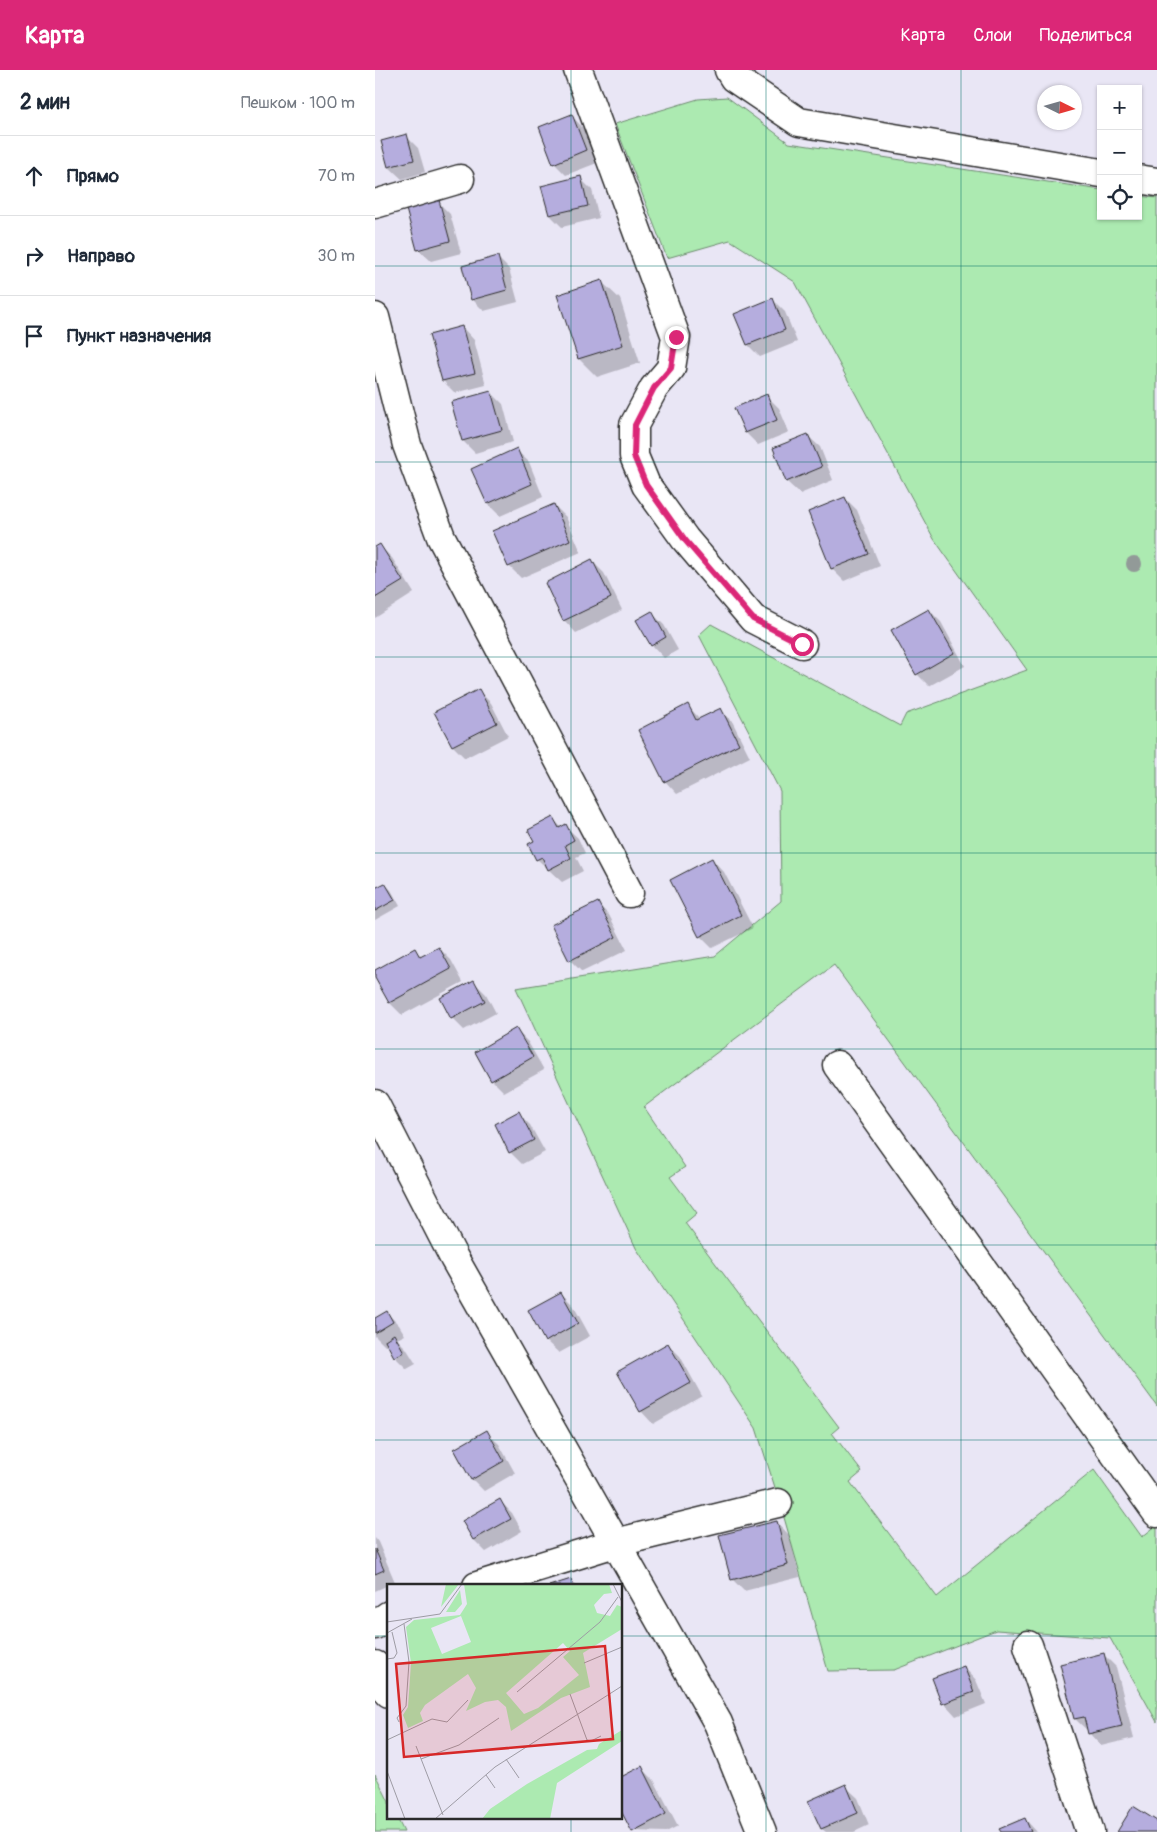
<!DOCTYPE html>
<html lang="ru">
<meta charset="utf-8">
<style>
:root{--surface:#fff;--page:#f6f6f7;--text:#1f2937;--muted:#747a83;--line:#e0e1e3;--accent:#db2777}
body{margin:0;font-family:Pangolin,sans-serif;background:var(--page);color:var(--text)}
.controls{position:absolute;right:15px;top:15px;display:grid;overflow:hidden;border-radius:0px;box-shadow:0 1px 4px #0004}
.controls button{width:45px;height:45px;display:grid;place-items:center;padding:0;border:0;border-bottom:1px solid var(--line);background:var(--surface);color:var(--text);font:25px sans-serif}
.compass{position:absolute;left:662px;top:15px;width:45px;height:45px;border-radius:50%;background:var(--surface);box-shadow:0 1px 4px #0004;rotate:95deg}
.stop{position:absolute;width:15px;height:15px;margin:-11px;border:4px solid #db2777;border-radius:50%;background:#fff}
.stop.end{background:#db2777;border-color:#fff;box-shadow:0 1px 5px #0008}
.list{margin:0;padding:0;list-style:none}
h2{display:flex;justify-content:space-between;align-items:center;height:65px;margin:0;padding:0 20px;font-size:21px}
h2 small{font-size:16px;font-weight:400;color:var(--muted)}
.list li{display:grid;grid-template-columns:32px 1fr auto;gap:15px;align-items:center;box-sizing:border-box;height:80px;padding:0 20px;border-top:1px solid var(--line)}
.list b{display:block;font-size:19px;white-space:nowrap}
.list em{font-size:16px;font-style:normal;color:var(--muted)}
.icon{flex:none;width:28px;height:28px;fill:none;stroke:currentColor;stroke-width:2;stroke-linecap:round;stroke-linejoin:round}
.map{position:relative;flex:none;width:782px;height:1762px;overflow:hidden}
header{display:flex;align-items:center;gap:30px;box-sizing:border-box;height:70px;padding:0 25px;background:var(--accent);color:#fff}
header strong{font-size:24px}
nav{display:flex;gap:28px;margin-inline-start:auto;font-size:18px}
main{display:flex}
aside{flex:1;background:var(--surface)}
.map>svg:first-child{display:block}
.green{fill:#aceab1;stroke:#6c8a6e}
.shadow{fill:#0003}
.building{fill:#b5adde;stroke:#2b2b2b}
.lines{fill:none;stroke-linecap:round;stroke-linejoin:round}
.minor-casing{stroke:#2b2b2b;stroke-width:31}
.minor{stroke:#fff;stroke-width:28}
.tree{fill:#929a98}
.route{stroke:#db2777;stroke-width:6}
.grid{fill:none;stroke:#0f766e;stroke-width:1;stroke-opacity:0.55}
.inset-road{fill:none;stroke:#9d9ba4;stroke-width:1}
.view{fill:#d62828;fill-opacity:0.15;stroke:#d62828;stroke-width:2.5}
.inset-edge{fill:none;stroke:#2b2b2b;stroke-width:2.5}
</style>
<header>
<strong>Карта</strong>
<nav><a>Карта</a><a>Слои</a><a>Поделиться</a></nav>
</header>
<main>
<aside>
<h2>2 мин<small>Пешком · 100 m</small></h2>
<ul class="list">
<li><svg class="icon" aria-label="ahead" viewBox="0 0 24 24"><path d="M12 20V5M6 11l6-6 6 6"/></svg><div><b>Прямо</b></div><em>70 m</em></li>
<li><svg class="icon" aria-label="right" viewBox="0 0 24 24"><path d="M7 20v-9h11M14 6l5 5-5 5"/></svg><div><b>Направо</b></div><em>30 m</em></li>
<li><svg class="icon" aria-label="arrive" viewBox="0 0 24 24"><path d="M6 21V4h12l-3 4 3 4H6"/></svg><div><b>Пункт назначения</b></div></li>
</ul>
</aside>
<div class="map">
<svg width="782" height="1762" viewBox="0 0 782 1762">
<rect width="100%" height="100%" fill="#e9e6f5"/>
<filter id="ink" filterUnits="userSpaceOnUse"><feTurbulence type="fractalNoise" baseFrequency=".02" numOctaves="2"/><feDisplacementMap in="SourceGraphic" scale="10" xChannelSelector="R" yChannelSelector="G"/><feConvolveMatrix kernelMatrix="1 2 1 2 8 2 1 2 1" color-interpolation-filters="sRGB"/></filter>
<g filter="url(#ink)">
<path class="green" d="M352 27 414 73 726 120V146H763V126L782 128V1336L459 895 269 1037 310 1097 295 1107 322 1143 310 1153 464 1357 457 1363 487 1402 475 1412 562 1527 719 1400 767 1467 782 1455V1652L735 1568 621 1560 519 1600 453 1601 404 1430 381 1358 261 1178 141 918 340 886 406 831 405 721 324 565 336 554 525 656 531 644 652 600 559 469 420 212 355 170 292 188 240 54 323 29Z
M0 1704 14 1732V1748H22L29 1762H0Z"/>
<path class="shadow" d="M196 45 208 58 222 93 191 105 179 93Z
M31 66 43 78 50 102 27 109 14 97 8 72Z
M205 108 217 120 224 148 187 157 175 145Z
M63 132 75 144 86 183 56 191 43 179Z
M122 187 134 199 143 232 109 241 97 229Z
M227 212 245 229 265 293 222 307 204 289 184 225Z
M398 230 410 242 422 272 385 287 373 275Z
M87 257 99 270 111 315 80 323 68 311 56 266Z
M116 322 128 334 138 372 100 383 88 371Z
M392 326 404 338 414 362 383 375 371 363Z
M432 365 445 377 458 410 425 424 412 412 399 379Z
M141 380 154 392 168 427 125 446 113 434Z
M470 428 482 440 505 496 469 511 457 499 434 443Z
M179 435 191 447 206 482 146 508 134 496Z
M5 476 17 488 39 523 0 548V479Z
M217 491 229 503 247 540 201 563 189 550 171 513Z
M554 540 566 552 590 596 554 616 542 604Z
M277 543 289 555 303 580 289 588 277 575Z
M104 621 116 633 133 666 90 688 78 676 61 643Z
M313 636 325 649 345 639 357 651 375 687 302 724 290 711 264 660Z
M178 749 187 758 190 756 203 768 210 783 201 787 208 801 187 812 162 789 161 772Z
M337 789 349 802 378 858 337 878 325 866Z
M10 814 16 820 25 836 0 850V820Z
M222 833 234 845 252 880 207 902 195 890Z
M64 878 76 890 88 912 27 945 15 933 0 906V902L40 880 47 887Z
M99 912 111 924 121 943 89 960 77 948Z
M141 960 153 972 169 1000 129 1022 117 1010Z
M143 1043 155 1055 170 1082 147 1094 135 1082Z
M186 1223 198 1235 215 1266 184 1283 171 1271Z
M12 1243 24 1255 30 1265 22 1269 31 1278 41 1294 32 1299 20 1287 13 1274 10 1276 0 1266V1249Z
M293 1274 305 1286 327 1326 278 1354 266 1341Z
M111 1362 124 1374 140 1403 109 1421 97 1409Z
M125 1431 137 1443 147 1461 111 1482 99 1470 88 1451Z
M402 1452 414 1465 425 1507 369 1521 357 1509Z
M0 1468 3 1472 20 1512 0 1521Z
M729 1585 741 1597 759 1668 726 1676 714 1663 713 1661 700 1649Z
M589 1597 601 1610 611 1634 581 1646 569 1633Z
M267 1698 279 1710 303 1756 291 1762 258 1761Z
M470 1716 483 1728 494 1755 479 1762H451L447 1759 435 1731Z
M650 1749 662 1762H627Z"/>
<path class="building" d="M197 44 211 80 178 94 164 57Z
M32 64 39 90 13 97 6 71Z
M206 106 213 136 174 145 166 116Z
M64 130 75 171 42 180 31 139Z
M123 186 132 220 96 230 87 196Z
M227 210 248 275 203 289 182 225Z
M398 228 410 260 372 275 359 244Z
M87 256 100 303 67 311 54 265Z
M116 321 127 360 87 371 76 332Z
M392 324 402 350 370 363 359 338Z
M433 364 447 397 411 412 398 378Z
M142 378 157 414 112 434 96 399Z
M470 427 494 484 456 499 433 442Z
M179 434 195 470 133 497 117 461Z
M5 474 28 511 0 528V477Z
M217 489 236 528 188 551 170 513Z
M554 539 579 583 541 605 516 560Z
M277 541 291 567 276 576 261 550Z
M104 619 122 653 77 676 59 642Z
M313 634 321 650 346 638 364 674 289 712 263 660Z
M178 747 184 758 191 754 199 770 190 775 196 788 173 800 167 787 161 790 153 774 159 771 153 760Z
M337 788 366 845 324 867 295 810Z
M10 813 20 830 0 841V818Z
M223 832 241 867 194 891 176 855Z
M64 877 76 899 14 933 0 908V900L40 878 45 887Z
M99 910 110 931 76 949 65 928Z
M141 958 158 987 116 1011 100 982Z
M144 1041 159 1070 134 1083 120 1054Z
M186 1222 203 1253 170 1272 153 1240Z
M12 1241 18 1252 0 1263V1248Z
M19 1264 29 1282 19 1287 10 1270Z
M293 1273 316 1313 265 1342 242 1302Z
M112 1360 129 1391 96 1410 79 1379Z
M125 1429 136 1449 98 1470 87 1451Z
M402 1451 413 1495 356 1510 344 1465Z
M0 1479 9 1500 0 1504Z
M196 1509 199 1516H174Z
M729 1583 747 1656 713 1664 709 1647 699 1649 685 1594Z
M589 1596 599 1622 567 1634 557 1608Z
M267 1696 291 1744 257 1762 246 1741V1707Z
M471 1714 483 1743 446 1759 433 1731Z
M758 1736 782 1751V1762H742Z
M650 1748 656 1762H626L624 1759Z"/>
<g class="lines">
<defs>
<path id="minor" d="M203 0 301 267 296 298 279 318 259 355V386L271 415 310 469 378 549 427 574
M354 0 359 8 424 52 726 103
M763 109 782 112
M0 134 85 109
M0 247 32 375 66 467 254 823
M462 995 782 1443
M0 1034 79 1188 343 1653 387 1762
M102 1516 240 1473 403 1433
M0 1555 14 1545
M653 1575 715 1762
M0 1595 2 1605 14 1623"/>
</defs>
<use href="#minor" class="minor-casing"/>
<use href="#minor" class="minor"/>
</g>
<circle class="tree" cx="759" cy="494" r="8"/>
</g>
<g class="lines" filter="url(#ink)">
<path class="route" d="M301 267 296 298 279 318 260 355 259 386 271 415 310 470 378 549 427 574"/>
</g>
<path class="grid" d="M196 0V1516M391 0V1762M586 0V1762M0 196H782M0 392H782M0 587H782M0 783H782M0 979H782M0 1175H782M0 1370H782M0 1566H14M246 1566H782M196 1748V1762"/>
<g transform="translate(12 1514)">
<rect width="235" height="235" fill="#e9e6f5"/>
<path d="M59 0H72L54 23ZM77 0H222L225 9 217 10 207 21 210 29 223 32 230 21 235 23V45L196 69 203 103 174 114 124 147 119 123 111 116 98 118 79 127 89 104 81 90 38 121 33 129 36 137 21 144 16 131 21 123 24 79 19 43 27 36 73 31 80 20ZM74 32 84 58 55 70 44 44ZM176 59 183 67 176 73 192 91 151 124 137 130 119 109ZM73 6 75 20 68 28H59ZM235 146V157L170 199 163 235H95L103 225 140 200 200 166 210 165 212 160Z" fill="#aceab1" fill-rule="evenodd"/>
<path class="inset-road" d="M226 0 235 18M0 38 53 30 75 0M0 49 25 35M0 75 7 74 10 69 5 48M197 79 235 63M130 108 213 38 231 13M183 110 200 156 204 157 214 152M12 138 10 134 19 122 22 78 17 40M0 156 45 135 60 138 81 116M29 162 56 231M34 175 72 161 112 134M119 175 132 194M0 187 18 235M99 191 108 204M48 235 108 183 235 102"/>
<path class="view" d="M218 62 226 155 17 173 9 80Z"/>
<rect width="235" height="235" class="inset-edge"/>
</g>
</svg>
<div class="controls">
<button>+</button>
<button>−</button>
<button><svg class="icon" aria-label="locate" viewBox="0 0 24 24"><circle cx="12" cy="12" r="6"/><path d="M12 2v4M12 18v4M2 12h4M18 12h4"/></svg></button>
</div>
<svg class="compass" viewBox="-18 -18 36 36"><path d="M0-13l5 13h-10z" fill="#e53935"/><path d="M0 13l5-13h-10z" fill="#747a83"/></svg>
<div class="stop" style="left:427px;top:574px"></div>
<div class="stop end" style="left:301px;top:267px"></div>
</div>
</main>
